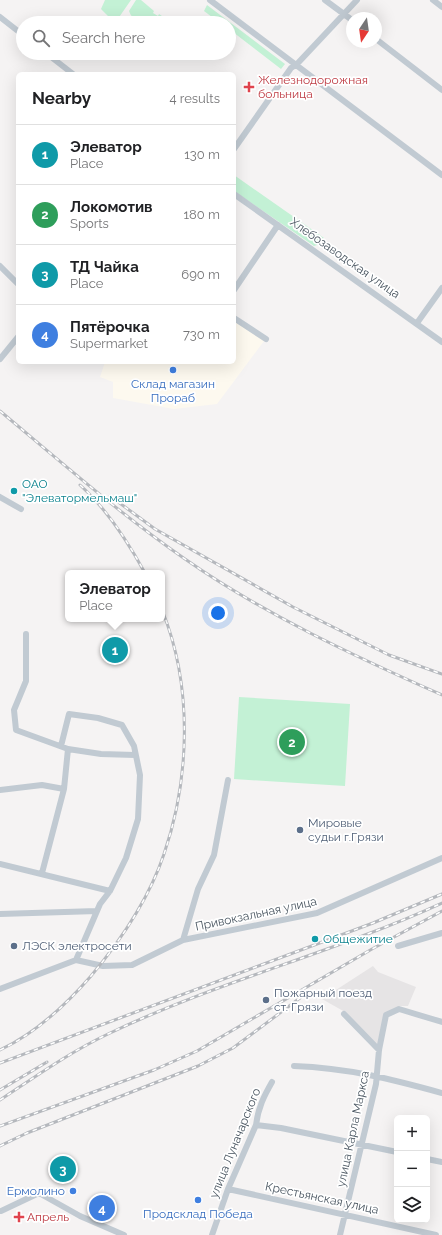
<!DOCTYPE html>
<meta charset="utf-8">
<style>
:root{--surface:#fff;--page:#f6f6f6;--text:#202124;--muted:#757577;--line:#e0e0e0;--accent:#1a73e8}
body{margin:0;font-family:Raleway,sans-serif;background:var(--page);color:var(--text)}
.controls{position:absolute;right:12px;bottom:12px;display:grid;overflow:hidden;border-radius:6px;box-shadow:0 4px 16px #0002}
.controls button{width:36px;height:36px;display:grid;place-items:center;padding:0;border:0;border-bottom:1px solid var(--line);background:var(--surface);color:var(--text);font:20px sans-serif}
.compass{position:absolute;left:346px;top:12px;width:36px;height:36px;border-radius:50%;background:var(--surface);box-shadow:0 4px 16px #0002;rotate:193deg}
.you{position:absolute;left:218px;top:613px;width:14px;height:14px;margin:-10px;border:3px solid #fff;border-radius:50%;background:#1a73e8;box-shadow:0 0 0 6px #1a73e833}
.badge{display:grid;place-items:center;width:26px;height:26px;border-radius:50%;background:var(--accent);color:#fff;font-size:13px;font-weight:700}
.pin{position:absolute;translate:-50% -50%;border:2px solid #fff;box-shadow:0 1px 4px #0006}
.popup{position:absolute;left:65px;top:570px;width:100px;height:52px;box-sizing:border-box;display:grid;place-content:center;border-radius:6px;background:var(--surface);filter:drop-shadow(0 1px 3px #0005);font-size:13px;white-space:nowrap;color:var(--muted)}
.popup b{font-size:15px;color:var(--text)}
.popup::after{content:'';position:absolute;left:50%;top:100%;margin-left:-8px;border:8px solid transparent;border-top-color:var(--surface)}
.list{margin:0;padding:0;list-style:none}
h2{display:flex;justify-content:space-between;align-items:center;height:52px;margin:0;padding:0 16px;font-size:17px}
h2 small{font-size:13px;font-weight:400;color:var(--muted)}
.list li{display:grid;grid-template-columns:26px 1fr auto;gap:12px;align-items:center;box-sizing:border-box;height:60px;padding:0 16px;border-top:1px solid var(--line)}
.list b{display:block;font-size:15px;white-space:nowrap}
.list p{margin:0;font-size:13px;white-space:nowrap;color:var(--muted)}
.list em{font-size:13px;font-style:normal;color:var(--muted)}
.icon{flex:none;width:22px;height:22px;fill:none;stroke:currentColor;stroke-width:2;stroke-linecap:round;stroke-linejoin:round}
.map{position:relative;flex:none;width:442px;height:1235px;overflow:hidden}
.search{position:absolute;background:var(--surface);box-shadow:0 4px 16px #0002;left:16px;top:16px;width:220px;height:44px;display:flex;align-items:center;gap:10px;box-sizing:border-box;padding:0 14px;border-radius:22px;color:var(--muted);font-size:15px}
.panel{position:absolute;background:var(--surface);box-shadow:0 4px 16px #0002;left:16px;top:72px;width:220px;height:292px;border-radius:6px}
.map>svg:first-child{display:block}
.commercial{fill:#fdf9ef}
.education{fill:#e6e4e5}
.green{fill:#c3f1d5}
.lines{fill:none;stroke-linecap:round;stroke-linejoin:round}
.minor{stroke:#c1cad2;stroke-width:6}
.rail-casing{stroke:#b5b8bd;stroke-width:3}
.rail{stroke:#fff;stroke-width:1.5;stroke-dasharray:4.5;stroke-linecap:butt}
.health-dot{fill:#e0444e;stroke:#fff;stroke-width:1.5}
.shop-dot{fill:#3f7fe0;stroke:#fff;stroke-width:1.5}
.culture-dot{fill:#0f9aa8;stroke:#fff;stroke-width:1.5}
.service-dot{fill:#5c6f8a;stroke:#fff;stroke-width:1.5}
.labels{text-anchor:middle;dominant-baseline:central;stroke-width:3.5;stroke-linejoin:round;paint-order:stroke}
.health-label{font-size:12px;fill:#be3a42;stroke:#fff;text-anchor:start}
.street-label{font-size:12px;fill:#4a5661;stroke:#fff}
.shop-label{font-size:12px;fill:#366cbe;stroke:#fff}
.culture-label{font-size:12px;fill:#0d838f;stroke:#fff;text-anchor:start}
.service-label{font-size:12px;fill:#4e5e75;stroke:#fff;text-anchor:start}
</style>
<div class="map">
<svg width="442" height="1235" viewBox="0 0 442 1235">
<rect width="100%" height="100%" fill="#f5f3f3"/>
<path class="commercial" d="M234 320 264 341 217 404 174 409 113 398V382L100 377 105 362H234Z"/>
<path class="education" d="M373 966 378 972 416 987 408 1006H400L384 1014 378 1046 345 1012 322 999Z"/>
<path class="green" d="M105 0H131L115 23 101 9Z
M136 0H141L154 11 153 13 158 16 159 14 172 23C159 23 134 28 129 11Z
M207 5 285 64 281 69 229 29V23H220L204 11Z
M234 175 324 238 317 245 314 246 234 191Z
M239 697 350 704 345 786 234 779Z"/>
<g class="lines">
<path class="minor" d="M210 0 442 175
M325 0 352 20
M433 0 442 7
M0 17 23 35
M376 39 442 90
M46 53 73 74
M234 149 291 68 297 64 357 0
M234 194 442 342
M0 266 18 284
M234 290 278 225
M234 318 266 339
M417 323 442 288
M0 359 18 337
M0 497 21 509
M26 634V681L14 710 16 730 68 749 101 754 135 755
M61 746 69 714 98 718 122 725 134 746 140 775 138 819 126 858 110 891 100 904 76 960
M0 790 42 785 64 789
M0 864 110 891
M42 873 64 789 68 749
M0 914 97 911
M183 940 198 889 214 855 228 780
M398 946 442 933
M76 960 103 966 132 965 183 940 317 913 442 858
M0 989 76 960
M344 1014 379 1050
M294 1066C348 1068 391 1079 442 1093
M256 1125 281 1128 397 1152
M427 1159 442 1162
M228 1189 436 1235
M1 1211 39 1193 80 1216 124 1235
M212 1235 228 1189 256 1125C258 1108 264 1096 272 1082
M340 1235 376 1084 379 1050 386 1015 399 1009 442 1022"/>
<defs>
<path id="rail" d="M0 411C61 462 120 514 185 559 264 614 354 656 442 695
M80 485C107 509 128 542 145 573
M110 496 155 529 293 607 389 655 442 674
M0 1050C36 1033 65 1006 91 976 121 940 149 899 164 854 190 778 193 686 162 610
M0 1063 373 923 442 894
M0 1090 47 1062
M0 1100C35 1077 70 1052 108 1034 216 982 333 953 442 903
M0 1126 154 1070 197 1051 372 949 442 911
M0 1146 27 1133 198 1066 233 1048 308 992"/>
</defs>
<use href="#rail" class="rail-casing"/>
<use href="#rail" class="rail"/>
</g>
<g class="health-dot">
<path d="M247 81h4v4h4v4h-4v4h-4v-4h-4v-4h4z"/>
<path d="M17 1211h4v4h4v4h-4v4h-4v-4h-4v-4h4z"/>
</g>
<g class="shop-dot">
<circle cx="173" cy="370" r="4"/>
<circle cx="73" cy="1191" r="4"/>
<circle cx="198" cy="1200" r="4"/>
</g>
<g class="culture-dot">
<circle cx="14" cy="491" r="4"/>
<circle cx="315" cy="939" r="4"/>
</g>
<g class="service-dot">
<circle cx="300" cy="830" r="4"/>
<circle cx="14" cy="946" r="4"/>
<circle cx="266" cy="1000" r="4"/>
</g>
<g class="labels">
<g class="health-label">
<text x="258" y="80">Железнодорожная<tspan x="258" dy="14">больница</tspan></text>
<text x="27" y="1217">Апрель</text>
</g>
<g class="street-label">
<text transform="translate(345 258) rotate(35)">Хлебозаводская улица</text>
<text transform="translate(256 914) rotate(-12)">Привокзальная улица</text>
<text transform="translate(353 1129) rotate(-78)">улица Карла Маркса</text>
<text transform="translate(235 1143) rotate(-68)">улица Луначарского</text>
<text transform="translate(322 1198) rotate(12)">Крестьянская улица</text>
</g>
<g class="shop-label">
<text x="173" y="384">Склад магазин<tspan x="173" dy="14">Прораб</tspan></text>
<text x="65" y="1191" text-anchor="end">Ермолино</text>
<text x="198" y="1214">Продсклад Победа</text>
</g>
<g class="culture-label">
<text x="22" y="484">ОАО<tspan x="22" dy="14">"Элеватормельмаш"</tspan></text>
<text x="323" y="939">Общежитие</text>
</g>
<g class="service-label">
<text x="308" y="823">Мировые<tspan x="308" dy="14">судьи г.Грязи</tspan></text>
<text x="22" y="946">ЛЭСК электросети</text>
<text x="274" y="993">Пожарный поезд<tspan x="274" dy="14">ст. Грязи</tspan></text>
</g>
</g>
</svg>
<div class="controls">
<button>+</button>
<button>−</button>
<button><svg class="icon" aria-label="layers" viewBox="0 0 24 24"><path d="M12 4l9 5-9 5-9-5zM3 14l9 5 9-5"/></svg></button>
</div>
<svg class="compass" viewBox="-18 -18 36 36"><path d="M0-13l5 13h-10z" fill="#e53935"/><path d="M0 13l5-13h-10z" fill="#757577"/></svg>
<div class="you"></div>
<div class="pin badge" style="left:115px;top:650px;background:#0f9aa8">1</div>
<div class="popup"><b>Элеватор</b>Place</div>
<div class="pin badge" style="left:292px;top:742px;background:#2e9e5b">2</div>
<div class="pin badge" style="left:63px;top:1169px;background:#0f9aa8">3</div>
<div class="pin badge" style="left:102px;top:1208px;background:#3f7fe0">4</div>
<div class="search"><svg class="icon" aria-label="search" viewBox="0 0 24 24"><circle cx="10" cy="10" r="6"/><path d="M15 15l6 6"/></svg>Search here</div>
<section class="panel">
<h2>Nearby<small>4 results</small></h2>
<ul class="list">
<li><span class="badge" style="background:#0f9aa8">1</span><div><b>Элеватор</b><p>Place</p></div><em>130 m</em></li>
<li><span class="badge" style="background:#2e9e5b">2</span><div><b>Локомотив</b><p>Sports</p></div><em>180 m</em></li>
<li><span class="badge" style="background:#0f9aa8">3</span><div><b>ТД Чайка</b><p>Place</p></div><em>690 m</em></li>
<li><span class="badge" style="background:#3f7fe0">4</span><div><b>Пятёрочка</b><p>Supermarket</p></div><em>730 m</em></li>
</ul>
</section>
</div>
